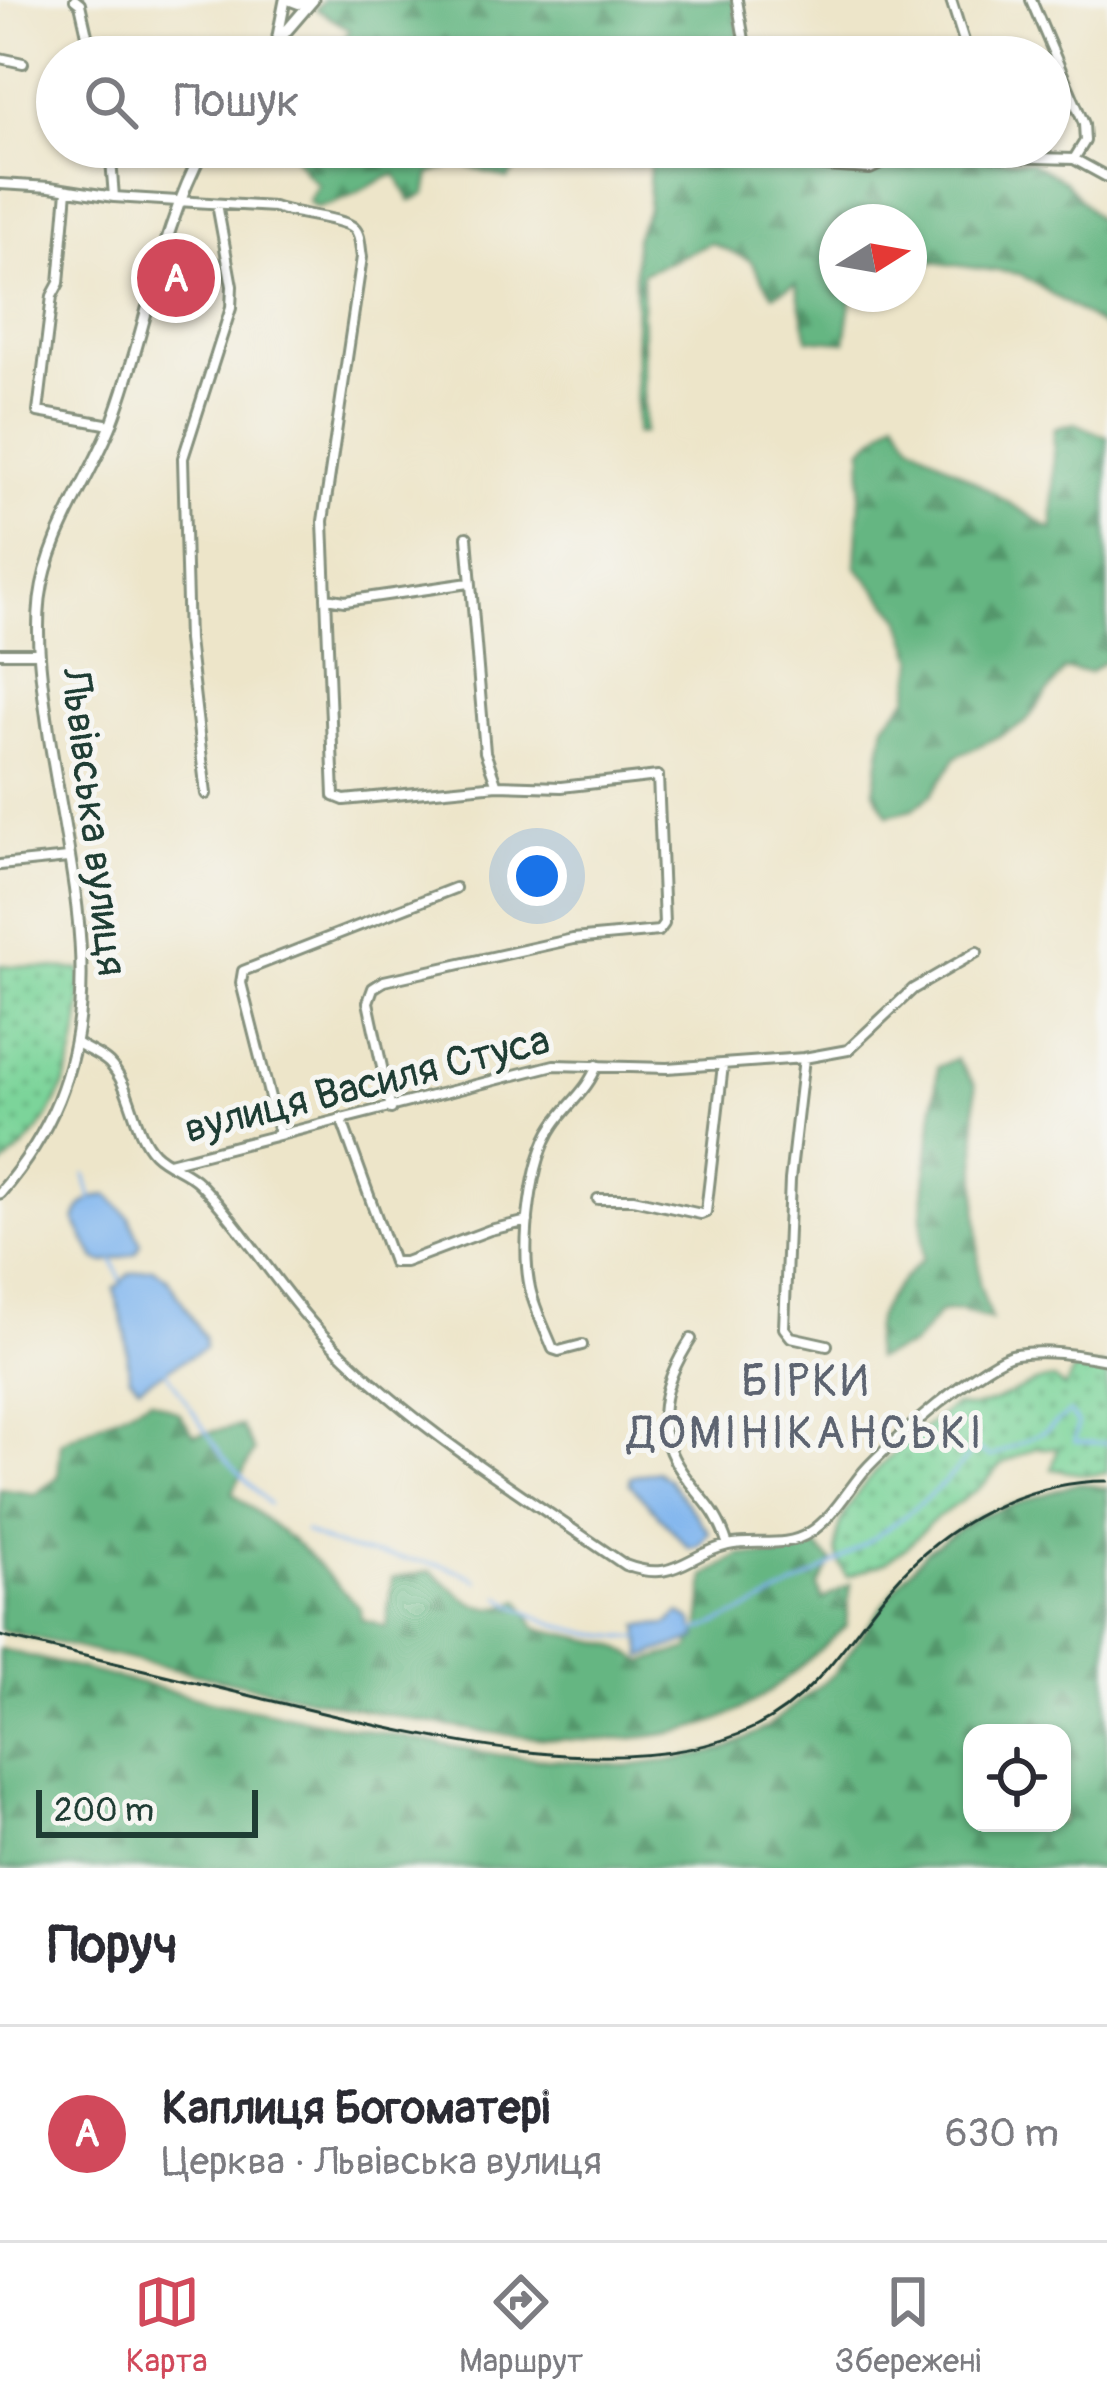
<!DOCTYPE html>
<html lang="uk">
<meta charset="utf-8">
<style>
:root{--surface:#fff;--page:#f2f2f3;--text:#2b2b33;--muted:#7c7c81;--line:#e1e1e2;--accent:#d1495b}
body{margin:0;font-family:Pangolin,sans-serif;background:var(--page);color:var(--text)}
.controls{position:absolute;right:36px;bottom:36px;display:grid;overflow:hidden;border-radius:24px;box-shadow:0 3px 9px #0004}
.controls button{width:108px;height:108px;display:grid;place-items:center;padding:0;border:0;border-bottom:3px solid var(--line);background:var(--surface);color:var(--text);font:60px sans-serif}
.compass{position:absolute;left:819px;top:204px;width:108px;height:108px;border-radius:50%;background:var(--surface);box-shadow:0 3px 9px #0004;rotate:79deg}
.scale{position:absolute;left:36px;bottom:30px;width:222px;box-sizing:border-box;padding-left:12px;border:6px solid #1f3d34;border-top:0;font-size:33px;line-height:42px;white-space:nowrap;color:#1f3d34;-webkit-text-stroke:9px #f6f6f2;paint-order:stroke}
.you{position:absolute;left:537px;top:876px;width:42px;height:42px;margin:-30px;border:9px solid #fff;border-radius:50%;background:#1a73e8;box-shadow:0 0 0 18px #1a73e833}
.badge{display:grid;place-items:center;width:78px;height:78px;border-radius:50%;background:var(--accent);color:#fff;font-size:39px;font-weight:700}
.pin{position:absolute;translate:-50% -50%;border:6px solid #fff;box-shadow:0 3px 12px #0006}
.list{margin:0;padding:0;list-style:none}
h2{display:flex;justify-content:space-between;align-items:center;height:156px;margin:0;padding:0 48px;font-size:51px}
h2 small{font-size:39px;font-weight:400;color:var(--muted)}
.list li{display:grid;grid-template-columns:78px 1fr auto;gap:36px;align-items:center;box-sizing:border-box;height:216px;padding:0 48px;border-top:3px solid var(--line)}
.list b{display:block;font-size:45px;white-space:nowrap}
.list p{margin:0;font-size:39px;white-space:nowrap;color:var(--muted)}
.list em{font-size:39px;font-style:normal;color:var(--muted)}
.icon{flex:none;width:66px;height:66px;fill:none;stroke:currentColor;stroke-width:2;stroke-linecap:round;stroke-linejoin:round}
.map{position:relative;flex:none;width:1107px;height:1868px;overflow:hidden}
.search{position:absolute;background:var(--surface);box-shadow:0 3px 9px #0004;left:36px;right:36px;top:36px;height:132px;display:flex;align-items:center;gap:30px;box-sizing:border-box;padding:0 42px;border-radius:66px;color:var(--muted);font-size:45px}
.sheet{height:372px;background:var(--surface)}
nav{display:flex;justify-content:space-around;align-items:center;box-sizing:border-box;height:168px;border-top:3px solid var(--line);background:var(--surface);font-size:33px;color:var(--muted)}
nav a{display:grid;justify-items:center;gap:6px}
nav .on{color:var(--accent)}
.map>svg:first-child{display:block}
.green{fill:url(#green-dots);stroke:#4e8867;stroke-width:3}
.forest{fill:url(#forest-firs);stroke:#427a5b;stroke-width:3;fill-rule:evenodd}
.water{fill:#80b5ee;stroke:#507991;stroke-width:3}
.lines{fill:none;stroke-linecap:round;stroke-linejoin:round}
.stream{stroke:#80b5ee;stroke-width:3}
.minor-casing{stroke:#86917e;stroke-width:14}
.major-casing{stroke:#86917e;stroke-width:15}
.highway-casing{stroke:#86917e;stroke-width:16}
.minor{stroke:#fff;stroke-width:8}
.major{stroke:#fff;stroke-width:9}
.highway{stroke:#fff;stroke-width:10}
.rail{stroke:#1f3d34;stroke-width:3}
.labels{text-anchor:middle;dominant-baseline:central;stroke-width:10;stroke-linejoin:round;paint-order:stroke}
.street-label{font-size:42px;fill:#1f3d34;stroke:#f6f6f2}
.neighbourhood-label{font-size:45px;letter-spacing:3px;fill:#5d6471;stroke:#f6f6f2}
</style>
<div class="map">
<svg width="1107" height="1868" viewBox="0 0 1107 1868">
<defs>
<pattern id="green-dots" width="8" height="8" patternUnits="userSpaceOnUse" patternTransform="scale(3)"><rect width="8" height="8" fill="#7cd49a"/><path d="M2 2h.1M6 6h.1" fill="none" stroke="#65ad7e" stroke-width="1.8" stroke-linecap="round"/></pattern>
<pattern id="forest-firs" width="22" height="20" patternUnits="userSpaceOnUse" patternTransform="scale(3)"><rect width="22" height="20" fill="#65b682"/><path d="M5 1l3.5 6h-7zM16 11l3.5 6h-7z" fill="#53956b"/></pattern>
</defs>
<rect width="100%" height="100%" fill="#f6f6f2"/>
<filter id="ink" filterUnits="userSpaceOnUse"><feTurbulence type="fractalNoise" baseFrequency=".00833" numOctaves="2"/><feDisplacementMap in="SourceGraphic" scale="24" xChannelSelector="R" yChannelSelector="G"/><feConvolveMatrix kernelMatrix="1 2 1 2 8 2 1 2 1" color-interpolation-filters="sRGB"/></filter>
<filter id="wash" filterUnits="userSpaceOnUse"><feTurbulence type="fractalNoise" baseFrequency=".004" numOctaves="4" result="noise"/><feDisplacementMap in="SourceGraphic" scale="48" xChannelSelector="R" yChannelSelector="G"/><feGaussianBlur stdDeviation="2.7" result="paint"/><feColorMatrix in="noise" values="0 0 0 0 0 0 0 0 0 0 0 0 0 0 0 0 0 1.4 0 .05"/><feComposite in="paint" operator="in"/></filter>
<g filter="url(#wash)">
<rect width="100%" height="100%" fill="#ede5c9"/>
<path class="green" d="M0 965 81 970C84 1050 65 1118 0 1168Z
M1102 1367 1107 1370V1473L1088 1475 1052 1469 1058 1448H1036L1002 1464 982 1486 931 1522 907 1547 886 1562 847 1577C843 1569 836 1559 836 1550 836 1492 913 1435 955 1405 985 1416 1021 1382 1053 1379L1065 1388 1074 1370Z"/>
<path class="forest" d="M323 0H734L742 57H320L307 51 322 43H343L349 29 316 9Z
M289 147H770L774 159 810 171 872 174 912 156 942 154 1031 162 1064 181 1107 230V329L1020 274 909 259V222H837V294H852L845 342 808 339 796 284 773 295 750 260 711 243 642 273 644 433 636 434 635 238 648 209 650 163 546 172 524 160 507 179 458 163 430 174 426 194 410 201 396 174C369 183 342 206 315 207L308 201 318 184 305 172Z
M896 418 911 442 1053 530 1054 429 1075 423 1107 437V660L1090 672 1064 670 1025 723 956 757 932 794 913 809 888 815 874 791 885 724 908 698 915 660 901 618 856 566 863 448Z
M956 1059 975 1085 979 1283 991 1320 960 1310 940 1312 913 1345 875 1359C864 1316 896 1286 923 1259L922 1213 938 1067Z
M151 1399 179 1413 194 1435 241 1426 254 1451 232 1493 298 1545 360 1608 361 1619 386 1627 392 1578 431 1571C463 1596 479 1621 520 1600L536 1628 614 1645 644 1662 689 1649 700 1628 705 1577 740 1555 777 1556 813 1543 832 1562 818 1586 822 1600 850 1584 846 1626C803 1664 761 1708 704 1725 583 1761 435 1724 314 1699 209 1677 104 1654 0 1630V1489L35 1494 58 1478 61 1442Z
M1078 1483 1107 1488V1868H0V1649L214 1702 499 1755 627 1766 673 1760 724 1750 769 1726 834 1674 897 1586 927 1551 977 1517ZM972 1733H1062V1823H972Z"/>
<path class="water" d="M108 1195 129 1217 141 1244 136 1253 104 1263 95 1259 75 1221C80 1202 89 1198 108 1195Z
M153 1268 168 1279 204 1337 205 1348 139 1386 129 1376 126 1333 114 1289 131 1273Z
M657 1471 669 1480 709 1532 699 1546 689 1548 630 1484V1477Z
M680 1613 692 1621 698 1638 643 1657 639 1626 668 1624Z"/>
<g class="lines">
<path class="stream" d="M85 1174 92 1202
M113 1261 121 1280
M165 1369 221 1454 269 1504
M305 1531C360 1566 427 1549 478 1581
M501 1597C542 1625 590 1637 639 1638
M696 1631C775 1605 928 1516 974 1448L991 1457 1048 1430 1069 1412 1078 1423 1075 1442 1107 1443"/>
</g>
</g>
<g filter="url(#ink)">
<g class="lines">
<defs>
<path id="minor" d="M75 0 80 4 92 57
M737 0 747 57
M951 0 969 57
M1031 0 1084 124 1085 141 1074 159
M0 58 23 63
M110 147 114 197
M790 147 811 165 870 169 907 152 939 149 1001 157 1074 159 1107 177
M0 184 50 187 114 197 274 207C292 214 345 218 354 228 361 234 360 248 362 257L323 521 334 796 344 800 497 785 561 787 658 776 664 924 659 931 573 939 384 981 373 988 368 1002 391 1109
M67 190 59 283 52 296 38 412 111 425
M467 537 485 752 496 783
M326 598 345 601 469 583
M0 653H39
M206 794 188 640 183 458 231 308 232 286 217 204
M0 865 68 858
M78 1044C87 1050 101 1055 109 1063 133 1088 131 1128 154 1153 167 1166 186 1170 199 1183 244 1229 276 1285 320 1332 408 1425 521 1493 625 1565 675 1584 685 1555 728 1545 755 1539 785 1549 809 1533 832 1519 847 1491 864 1471 887 1445 985 1359 1016 1354 1045 1349 1078 1355 1107 1360
M804 1058 790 1180 784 1328 791 1337 827 1345
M341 1118 393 1262H405L490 1230 528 1221
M279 1133 241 983 243 971 455 888
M169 1163 554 1065 667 1068 804 1058 848 1050 913 989 977 952
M598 1199H633L701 1214 706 1212 723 1065
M691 1339C663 1382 650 1427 682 1472 703 1502 716 1508 728 1545
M582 1345 559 1351 553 1349C545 1329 534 1308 530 1288 521 1246 530 1160 554 1125 568 1104 589 1089 597 1065"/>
<path id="major" d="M278 36 285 0
M264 57 313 0
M0 1193C125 1048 75 905 49 735 43 690 35 644 40 599 48 535 89 481 112 423 147 332 158 233 205 147"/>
<path id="highway" d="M291 0 299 3 312 0"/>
</defs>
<use href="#minor" class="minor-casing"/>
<use href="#major" class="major-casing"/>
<use href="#highway" class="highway-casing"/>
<use href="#minor" class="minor"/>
<use href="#major" class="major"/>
<use href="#highway" class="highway"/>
<path class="rail" d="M0 1636C85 1656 171 1676 256 1697 396 1730 621 1794 755 1727 819 1695 848 1637 893 1585 945 1524 1026 1481 1107 1481"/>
</g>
</g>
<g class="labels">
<g class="street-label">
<text transform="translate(93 822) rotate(83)">Львівська вулиця</text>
<text transform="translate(367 1085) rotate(-14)">вулиця Василя Стуса</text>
</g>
<g class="neighbourhood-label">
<text x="806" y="1382">БІРКИ<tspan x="806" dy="52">ДОМІНІКАНСЬКІ</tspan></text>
</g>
</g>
</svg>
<div class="controls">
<button><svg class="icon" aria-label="locate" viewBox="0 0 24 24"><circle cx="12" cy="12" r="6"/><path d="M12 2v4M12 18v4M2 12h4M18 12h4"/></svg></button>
</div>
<svg class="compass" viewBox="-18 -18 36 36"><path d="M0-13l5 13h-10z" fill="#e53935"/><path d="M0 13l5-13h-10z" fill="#7c7c81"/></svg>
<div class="scale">200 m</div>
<div class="you"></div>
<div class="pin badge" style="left:176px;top:278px">A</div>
<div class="search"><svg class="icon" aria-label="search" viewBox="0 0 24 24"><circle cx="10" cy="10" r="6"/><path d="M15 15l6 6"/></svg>Пошук</div>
</div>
<section class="sheet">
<h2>Поруч<small></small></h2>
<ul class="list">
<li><span class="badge">A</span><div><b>Каплиця Богоматері</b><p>Церква · Львівська вулиця</p></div><em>630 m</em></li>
</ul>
</section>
<nav>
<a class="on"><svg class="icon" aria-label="map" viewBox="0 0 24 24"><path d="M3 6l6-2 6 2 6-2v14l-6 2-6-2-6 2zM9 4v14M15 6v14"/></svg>Карта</a>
<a><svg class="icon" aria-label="directions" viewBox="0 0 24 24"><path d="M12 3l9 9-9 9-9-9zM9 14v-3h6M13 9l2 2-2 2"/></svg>Маршрут</a>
<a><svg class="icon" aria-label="saved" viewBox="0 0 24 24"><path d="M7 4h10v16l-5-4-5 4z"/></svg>Збережені</a>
</nav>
